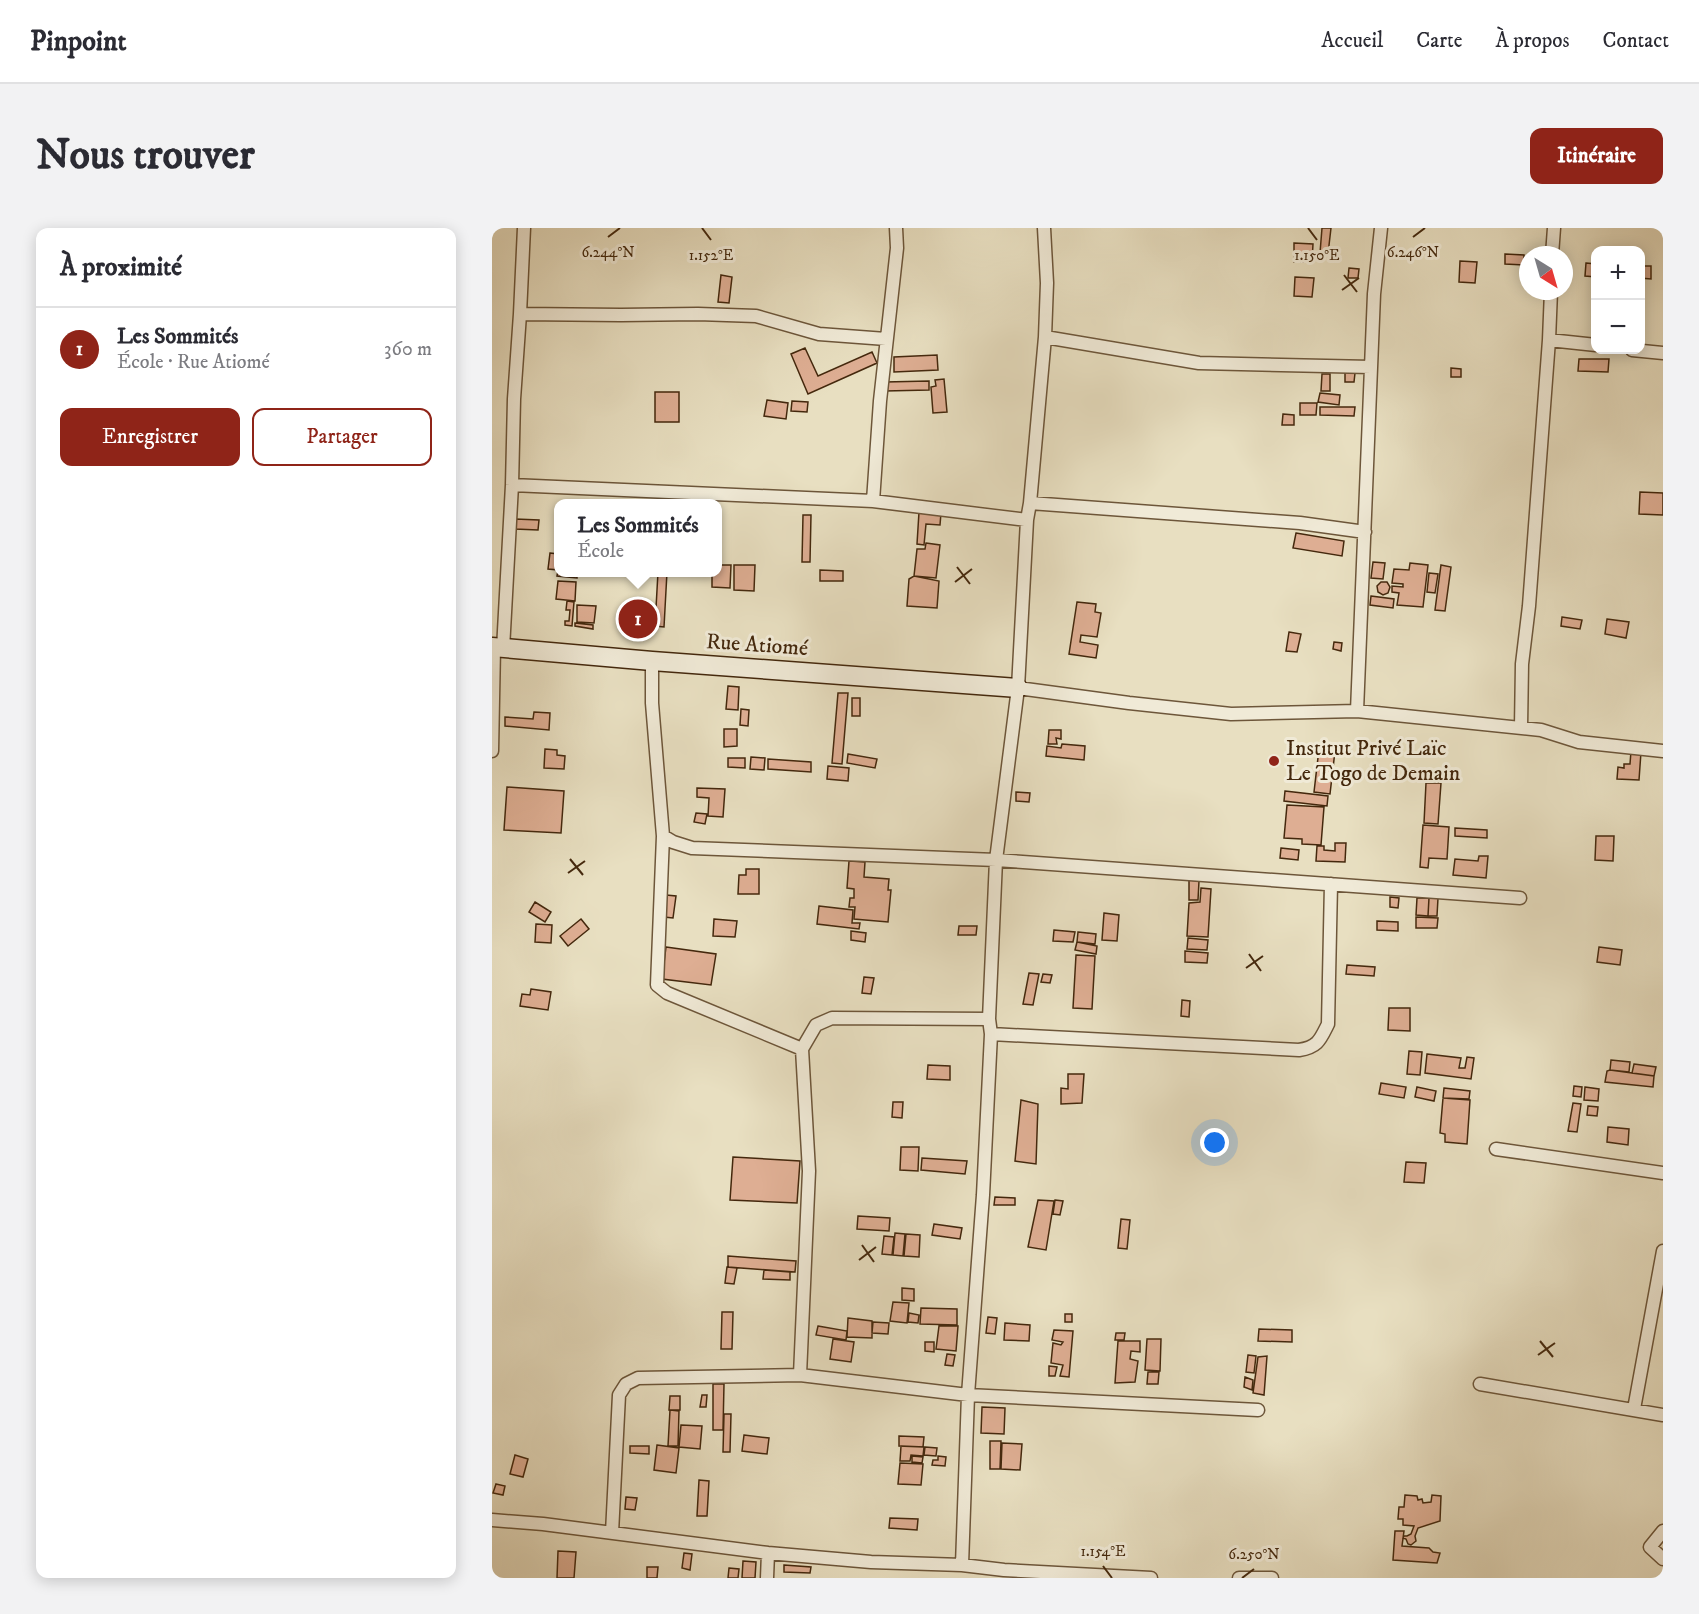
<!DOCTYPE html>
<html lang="fr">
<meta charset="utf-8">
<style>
:root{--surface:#fff;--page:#f2f2f3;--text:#2b2b33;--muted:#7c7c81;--line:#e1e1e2;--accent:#8f2418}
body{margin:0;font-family:"IM FELL DW Pica",serif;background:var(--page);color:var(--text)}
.controls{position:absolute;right:18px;top:18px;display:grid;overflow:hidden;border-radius:12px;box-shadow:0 3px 15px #0003}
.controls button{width:54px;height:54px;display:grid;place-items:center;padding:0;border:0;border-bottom:2px solid var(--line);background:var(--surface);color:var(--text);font:30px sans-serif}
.compass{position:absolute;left:1027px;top:18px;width:54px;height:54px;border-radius:50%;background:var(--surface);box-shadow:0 3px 15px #0003;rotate:143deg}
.you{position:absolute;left:723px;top:915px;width:21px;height:21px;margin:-15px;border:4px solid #fff;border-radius:50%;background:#1a73e8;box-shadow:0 0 0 9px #1a73e833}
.badge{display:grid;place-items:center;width:39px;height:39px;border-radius:50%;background:var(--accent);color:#fff;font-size:20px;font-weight:700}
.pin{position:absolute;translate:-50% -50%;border:3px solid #fff;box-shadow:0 2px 6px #0006}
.popup{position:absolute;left:62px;top:271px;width:168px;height:78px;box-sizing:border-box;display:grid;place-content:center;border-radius:12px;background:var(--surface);filter:drop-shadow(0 2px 4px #0005);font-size:20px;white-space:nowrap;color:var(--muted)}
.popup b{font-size:22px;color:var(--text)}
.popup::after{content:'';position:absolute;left:50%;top:100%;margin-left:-12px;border:12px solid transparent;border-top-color:var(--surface)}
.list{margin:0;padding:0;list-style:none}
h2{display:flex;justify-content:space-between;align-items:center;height:78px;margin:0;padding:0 24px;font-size:26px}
h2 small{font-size:20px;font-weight:400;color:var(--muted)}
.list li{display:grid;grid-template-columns:39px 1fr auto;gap:18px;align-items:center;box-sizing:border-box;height:84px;padding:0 24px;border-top:2px solid var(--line)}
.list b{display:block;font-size:22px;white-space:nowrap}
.list p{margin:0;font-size:20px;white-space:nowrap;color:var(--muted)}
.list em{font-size:20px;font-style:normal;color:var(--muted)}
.actions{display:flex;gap:12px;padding:18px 24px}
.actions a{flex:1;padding:14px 0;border:2px solid var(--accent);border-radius:12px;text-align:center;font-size:21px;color:var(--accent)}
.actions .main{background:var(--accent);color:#fff}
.map{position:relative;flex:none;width:1171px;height:1350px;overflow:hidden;border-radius:12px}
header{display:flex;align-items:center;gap:36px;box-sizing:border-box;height:84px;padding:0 30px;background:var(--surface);border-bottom:2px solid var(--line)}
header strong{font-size:28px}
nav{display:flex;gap:33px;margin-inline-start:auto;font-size:21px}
.intro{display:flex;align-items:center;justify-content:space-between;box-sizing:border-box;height:144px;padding:0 36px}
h1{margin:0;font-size:42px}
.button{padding:15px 27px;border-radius:12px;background:var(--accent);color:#fff;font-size:21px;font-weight:700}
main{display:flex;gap:36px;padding:0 36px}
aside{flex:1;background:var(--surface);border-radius:12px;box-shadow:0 3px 15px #0003}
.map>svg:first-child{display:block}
.building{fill:#deae93;stroke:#44280d;stroke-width:1.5}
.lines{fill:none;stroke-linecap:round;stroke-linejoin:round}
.street-casing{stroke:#6d563a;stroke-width:15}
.secondary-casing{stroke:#44280d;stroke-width:21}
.street{stroke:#f0ead7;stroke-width:12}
.secondary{stroke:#f0ead7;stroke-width:18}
.ticks{fill:none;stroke:#44280d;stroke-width:2}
.poi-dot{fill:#8f2418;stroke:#f0ead7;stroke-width:2}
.labels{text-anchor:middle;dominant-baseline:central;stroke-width:6;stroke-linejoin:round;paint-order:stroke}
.street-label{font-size:22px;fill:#44280d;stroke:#f0ead7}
.poi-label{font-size:22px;fill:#44280d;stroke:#f0ead7;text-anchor:start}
.ticks-label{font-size:15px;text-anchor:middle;fill:#44280d;stroke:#f0ead7;stroke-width:6;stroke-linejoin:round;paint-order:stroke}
</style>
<header>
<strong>Pinpoint</strong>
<nav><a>Accueil</a><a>Carte</a><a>À propos</a><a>Contact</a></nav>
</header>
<div class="intro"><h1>Nous trouver</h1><a class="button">Itinéraire</a></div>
<main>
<aside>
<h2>À proximité<small></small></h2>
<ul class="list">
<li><span class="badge">1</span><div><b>Les Sommités</b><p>École · Rue Atiomé</p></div><em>360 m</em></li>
</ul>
<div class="actions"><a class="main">Enregistrer</a><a>Partager</a></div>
</aside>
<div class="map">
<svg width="1171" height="1350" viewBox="0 0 1171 1350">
<rect width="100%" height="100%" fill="#e8dfc1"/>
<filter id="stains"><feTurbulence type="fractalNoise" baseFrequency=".00333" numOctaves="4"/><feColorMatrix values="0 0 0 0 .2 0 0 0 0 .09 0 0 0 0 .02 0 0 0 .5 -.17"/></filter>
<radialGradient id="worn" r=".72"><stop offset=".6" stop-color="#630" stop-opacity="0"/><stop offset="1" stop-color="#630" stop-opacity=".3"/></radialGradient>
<path class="building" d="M830 0H839L836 26 828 25Z
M802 15 821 16 820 34H802Z
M1013 26 1032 27V37L1013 36Z
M968 33 985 34 983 55 967 54Z
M1094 35 1104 36V49L1093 48Z
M1148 38H1159V51L1148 50Z
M857 40 867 41 866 50H856Z
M229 47 240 49 237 75 226 74Z
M803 49 822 50 820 69 802 68Z
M313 120 326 148 380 124 385 135 316 166 299 126Z
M445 127 446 142 402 144V129Z
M1087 131H1117L1116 144 1086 143Z
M959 140 969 141V149H959Z
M853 144 863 145 862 154H853Z
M830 146H838V163H829Z
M452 151 455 184 441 185 439 159 444 158 443 152Z
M437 153V162L393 163V154Z
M163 164H187V194H163Z
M828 165 848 167 847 177 826 174Z
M275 172 296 175 294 191 272 188Z
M300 173 316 174 315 184 299 183Z
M808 175H825L824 187H808Z
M828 179H863L862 188 828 187Z
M791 186 802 187V197H790Z
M1148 264 1171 265V287L1147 286Z
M427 284 449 285 448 297 434 296 432 317 425 316Z
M311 287H319L318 334H310Z
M23 291 47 292 46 302 23 301Z
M804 305 852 313 850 328 801 320Z
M434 315 448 317 444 350 422 348 425 321H433Z
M58 325 66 326V344H85V350L65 348 66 342 56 341Z
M881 334 893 335 891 351 879 350Z
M918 335 936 337 931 379 905 377 907 365 900 364V358L911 359V356L900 355 902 341 917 342Z
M225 337H239L238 360 220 359V344H225Z
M242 337H263L262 363 242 362Z
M949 337 959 339 953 383 943 382Z
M328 342 351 343V353H328Z
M166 344H175L172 399 163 398Z
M937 345 946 346 943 365 935 364Z
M422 348 447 353 445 380 415 378 417 351Z
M66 353 84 354 83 373 64 371Z
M889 354H895L898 359 896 365 891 367 886 364 885 358Z
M879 368 902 371 901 380 878 377Z
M75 373 82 374 80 398 73 397V393H77L78 382H74Z
M585 374 604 376 603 384 609 385 605 409 589 407 588 414 606 417 604 430 577 426Z
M85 377 104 378 102 395 85 394Z
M1070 389 1090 392 1088 401 1069 398Z
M1115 391 1137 394 1134 410 1113 406Z
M83 395 101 397V401L83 398Z
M797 404 809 406 805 424 794 423Z
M842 414 850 415 849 423 841 421Z
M236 458 247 459 246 482 234 481Z
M346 465H356L350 536 340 535Z
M360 470H368V488H360Z
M249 481 257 482 256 498 248 497Z
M42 484 58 485 57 502 13 498V489L41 491Z
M232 501H245V518L232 519Z
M557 502H569V511L564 510 565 516H556Z
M570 516 593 518 592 532 554 528 555 518 569 520Z
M53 521 65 522V527L73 528 72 541 52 540Z
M827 521 843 523 838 566 822 564Z
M1139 523 1149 524 1147 552 1125 551 1126 539 1132 540V536H1138Z
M356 526 385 531 383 540 355 535Z
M259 529 273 530 272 542 258 541Z
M236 530H253V540L236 539Z
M276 531 319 534V544L276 541Z
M336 538 357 540 356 553 335 551Z
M934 555H949L946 596 932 595Z
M15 559 72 563 69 605 12 602Z
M205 560 233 561 231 589 216 588 217 570 205 569Z
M793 563 836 568 835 578 792 573Z
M524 564 538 565 537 574 524 573Z
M795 577 832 579 829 617 810 616V611L792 610Z
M204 585 215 586 213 596 202 594Z
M931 597 957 599 955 631 937 630 936 640 928 639Z
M963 600 995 602V610L963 608Z
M1104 608H1122L1121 633 1103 632Z
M843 615H854L853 634 824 633 825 618H832V622L843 623Z
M789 620 807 622 806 632 788 630Z
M987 628H996L994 650 961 647 963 631 986 633Z
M357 633 373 634 372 649 397 651 396 662H399L396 694 362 691 363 679H357L358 670H362V661L355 660Z
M254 641H267V666H246L247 647H254Z
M697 652 707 653 706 672H697Z
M709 660 719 661 716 709 695 708 697 675 708 674Z
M174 667 184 668 181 690 172 689Z
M898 669 907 670 906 680 898 679Z
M925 670H937L936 688 924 687Z
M937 670H946L945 688H936Z
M43 674 59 684 53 694 37 684Z
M327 678 361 682 360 695H368L367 701 325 696Z
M612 685 627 687 625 713 610 712Z
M924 689 946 690 945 700H924Z
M89 691 97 701 76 718 68 708Z
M222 691 245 693 243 709 221 708Z
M885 693 906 694V703L885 702Z
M44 696 60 697 59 715 43 714Z
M467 698H485L484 707H466Z
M562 702 583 704 581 714 561 713Z
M359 703 374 705 373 714 359 712Z
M586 704 604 706 603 716 585 714Z
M696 710 716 712 715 722 695 721Z
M585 714 605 718 604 726 583 722Z
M174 719 224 726 219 757 170 751Z
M1107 719 1130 722 1128 737 1105 734Z
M693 723 716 725 715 735 693 734Z
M584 727 603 728 600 781 581 780Z
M855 737 883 739 882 748 854 746Z
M537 745 547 746 541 777 531 776Z
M551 746 560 747 558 755 549 754Z
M372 749 382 750 379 766 370 765Z
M39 761 59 764 56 782 28 778 30 766 38 767Z
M690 772 698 773 697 789 689 788Z
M897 780H918V803L896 802Z
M917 823 930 824 928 847 915 846Z
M935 826 969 830 967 840H973L975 829 982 830 979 851 933 845Z
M1119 832 1138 834 1137 844 1118 842Z
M1142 836 1164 839 1162 848 1140 845Z
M436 837 458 838V852L435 851Z
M1118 842 1162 848 1161 859 1113 854 1115 843Z
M576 846H592L590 875 569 876V860L576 861Z
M889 855 914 859 912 870 887 866Z
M1082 858 1090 859 1089 869 1081 868Z
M925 859 944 863 942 873 923 869Z
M1093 859 1107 861 1106 873 1092 872Z
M952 860 978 863 977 871 951 870Z
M951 870 978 872 975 916 953 914V906L948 905Z
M529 872 546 876 544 936 523 933Z
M401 874H411L410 890 400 889Z
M1081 875 1089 876 1085 904 1076 903Z
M1096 878 1106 879 1105 888 1095 887Z
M1116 899 1137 901 1136 917 1115 914Z
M409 919H427L426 943 408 942Z
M241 929 308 933 305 975 238 972Z
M430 930 475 933 473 946 429 942Z
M914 934 934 935 932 955 912 954Z
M503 969 523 970V977H502Z
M546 972 562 973 554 1022 536 1019Z
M563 972 571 973 568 987 561 986Z
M366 988 398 990 397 1003 365 1001Z
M629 991 638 992 635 1021 626 1020Z
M442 996 470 1000 468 1011 440 1007Z
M403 1005 413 1006 411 1028 401 1027Z
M414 1006 428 1007 427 1029 412 1028Z
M392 1008 402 1009 400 1027 390 1026Z
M236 1028 304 1033 303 1044 236 1039Z
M235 1039 245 1040 242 1056 233 1055Z
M272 1042 298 1044V1052L271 1051Z
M410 1060 422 1061V1073L410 1072Z
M401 1074 417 1075 415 1095 398 1093Z
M429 1080 465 1081V1097L428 1096Z
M230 1084H241L240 1121H229Z
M417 1085 427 1087 426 1095 416 1094Z
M573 1086H580V1094H573Z
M496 1089 505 1090 503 1106 494 1105Z
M356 1090 380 1093V1110L355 1109Z
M381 1094 397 1095 396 1106 380 1105Z
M513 1095 538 1097 537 1113 512 1112Z
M326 1098 355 1103 354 1112 324 1107Z
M447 1098H466L464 1123 444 1121Z
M767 1101 800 1102V1114L766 1113Z
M562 1102 581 1103 577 1149 568 1148 571 1137 559 1135 561 1115 569 1117 571 1114 560 1112Z
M624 1105H633L632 1112H623Z
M341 1111 362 1114 359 1134 338 1131Z
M655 1111H669L668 1143 653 1142Z
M626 1113H648V1124L639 1123 638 1131 646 1133 643 1154 623 1155Z
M433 1114H442V1124L433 1123Z
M455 1126 463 1127 461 1138 453 1137Z
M756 1127 764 1128 762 1145 754 1144Z
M775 1128 772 1167 761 1165 766 1129Z
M557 1138 565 1139 563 1148H557Z
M656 1144H667L666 1156H655Z
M753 1149 761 1152 760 1162 752 1159Z
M221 1156H232L231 1202H221Z
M210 1167H215L214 1179H208Z
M178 1168H188V1182H177Z
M490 1179 513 1180 512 1206 489 1205Z
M178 1182 187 1183 186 1218H176Z
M232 1186H239L238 1224H231Z
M189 1197 210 1198 208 1221 187 1219Z
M252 1207 277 1210 275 1226 250 1223Z
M407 1208 432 1209 431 1219 407 1218Z
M498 1213H509L508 1241H498Z
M510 1215 530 1216 528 1242 509 1241Z
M165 1217 187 1220 184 1245 162 1242Z
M138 1218H157V1226L138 1225Z
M409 1218 432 1219 431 1228 419 1227 418 1233H408Z
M433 1219 445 1220 444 1228 432 1227Z
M23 1227 36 1231 31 1249 18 1246Z
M420 1228 431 1229 430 1235 420 1234Z
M446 1228 454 1229 453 1238 440 1237 441 1232H446Z
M408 1235 431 1236 429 1257 406 1256Z
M207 1252 217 1253 215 1288H205Z
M4 1256 13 1258 11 1267 1 1265Z
M913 1267 925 1268 926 1272 930 1271 931 1275 939 1274 940 1267 949 1268 948 1293 926 1300 923 1308 924 1313 919 1317 916 1316 914 1311 911 1310 912 1308H915L919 1306 922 1298 911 1297V1291H906L907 1279H912Z
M134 1269 145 1270 143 1282 133 1281Z
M398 1290 426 1291 425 1302 397 1300Z
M903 1303H912L910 1318 937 1320 941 1324 948 1325 945 1335 901 1332Z
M66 1323 84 1324 82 1350H65Z
M192 1325 200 1326 198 1342 190 1340Z
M251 1333 264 1334 263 1350H250Z
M292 1337 319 1339 318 1345 292 1344Z
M155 1339H166L165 1350H155Z
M237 1340 247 1341 246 1350H236Z"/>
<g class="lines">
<defs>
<path id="street" d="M1060 27 1062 0
M28 86 129 87 206 86 264 88 327 106 394 111
M553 109 707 135 879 139
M1057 112 1104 117
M1140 122 1171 125
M20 257 381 273 535 292
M381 273 388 173 405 20 404 0
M538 275 808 295 873 304
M11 421 20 257 22 171 28 86 32 0
M160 433V475L171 608 181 614 200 620 504 632 1028 670
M526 460 637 475 739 486 865 483 1049 502 1087 514 1171 523
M865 483 882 66 889 0
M1029 499 1030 436 1037 378 1057 112 1059 63
M0 523 2 419
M171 608 165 757 175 765 310 821
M499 806 807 822C826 819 828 812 836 796L839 656
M1004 921 1171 945
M308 1147 317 943 310 821 324 797 340 790 497 791
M988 1156 1171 1187
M1142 1181 1171 1023
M0 1292 51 1296 276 1325 379 1334 470 1337 512 1342 659 1350
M1171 1303 1158 1319 1171 1331
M120 1305 127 1167 134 1156 146 1150 308 1147 476 1167 766 1182
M470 1337 476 1167 491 967 499 806 497 791 504 632 526 460 535 292 538 275 553 109 555 55 552 0
M275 1350 276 1325
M747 1350H780"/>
<path id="secondary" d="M0 419 160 433 526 460"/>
</defs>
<use href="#street" class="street-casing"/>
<use href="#secondary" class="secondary-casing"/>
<use href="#street" class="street"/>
<use href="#secondary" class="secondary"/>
</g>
<path class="ticks" d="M210 0 219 12M816 0 825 12M116 9 128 0M921 9 933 0M852 47 865 64M850 62 867 50M465 339 478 356M463 354 480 341M78 631 91 647M76 645 93 633M757 726 769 743M754 740 771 728M370 1017 382 1034M367 1032 384 1019M1048 1113 1061 1129M1046 1127 1063 1115M611 1338 620 1350M750 1350 762 1341"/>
<circle class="poi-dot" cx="782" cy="533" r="6"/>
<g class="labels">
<g class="street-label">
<text transform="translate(265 417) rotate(4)">Rue Atiomé</text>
</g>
<g class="poi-label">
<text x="794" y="520">Institut Privé Laïc<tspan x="794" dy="25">Le Togo de Demain</tspan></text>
</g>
</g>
<g class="ticks-label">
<text x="116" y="29">6.244°N</text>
<text x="921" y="29">6.246°N</text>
<text x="219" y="32">1.152°E</text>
<text x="825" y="32">1.150°E</text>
<text x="611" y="1328">1.154°E</text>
<text x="762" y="1331">6.250°N</text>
</g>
<rect width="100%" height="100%" filter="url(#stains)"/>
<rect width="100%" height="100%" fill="url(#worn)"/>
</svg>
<div class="controls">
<button>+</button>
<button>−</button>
</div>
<svg class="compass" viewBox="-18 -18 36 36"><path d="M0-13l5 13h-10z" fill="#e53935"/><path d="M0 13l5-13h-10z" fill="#7c7c81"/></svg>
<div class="you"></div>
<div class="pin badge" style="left:146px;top:391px">1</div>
<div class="popup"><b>Les Sommités</b>École</div>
</div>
</main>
